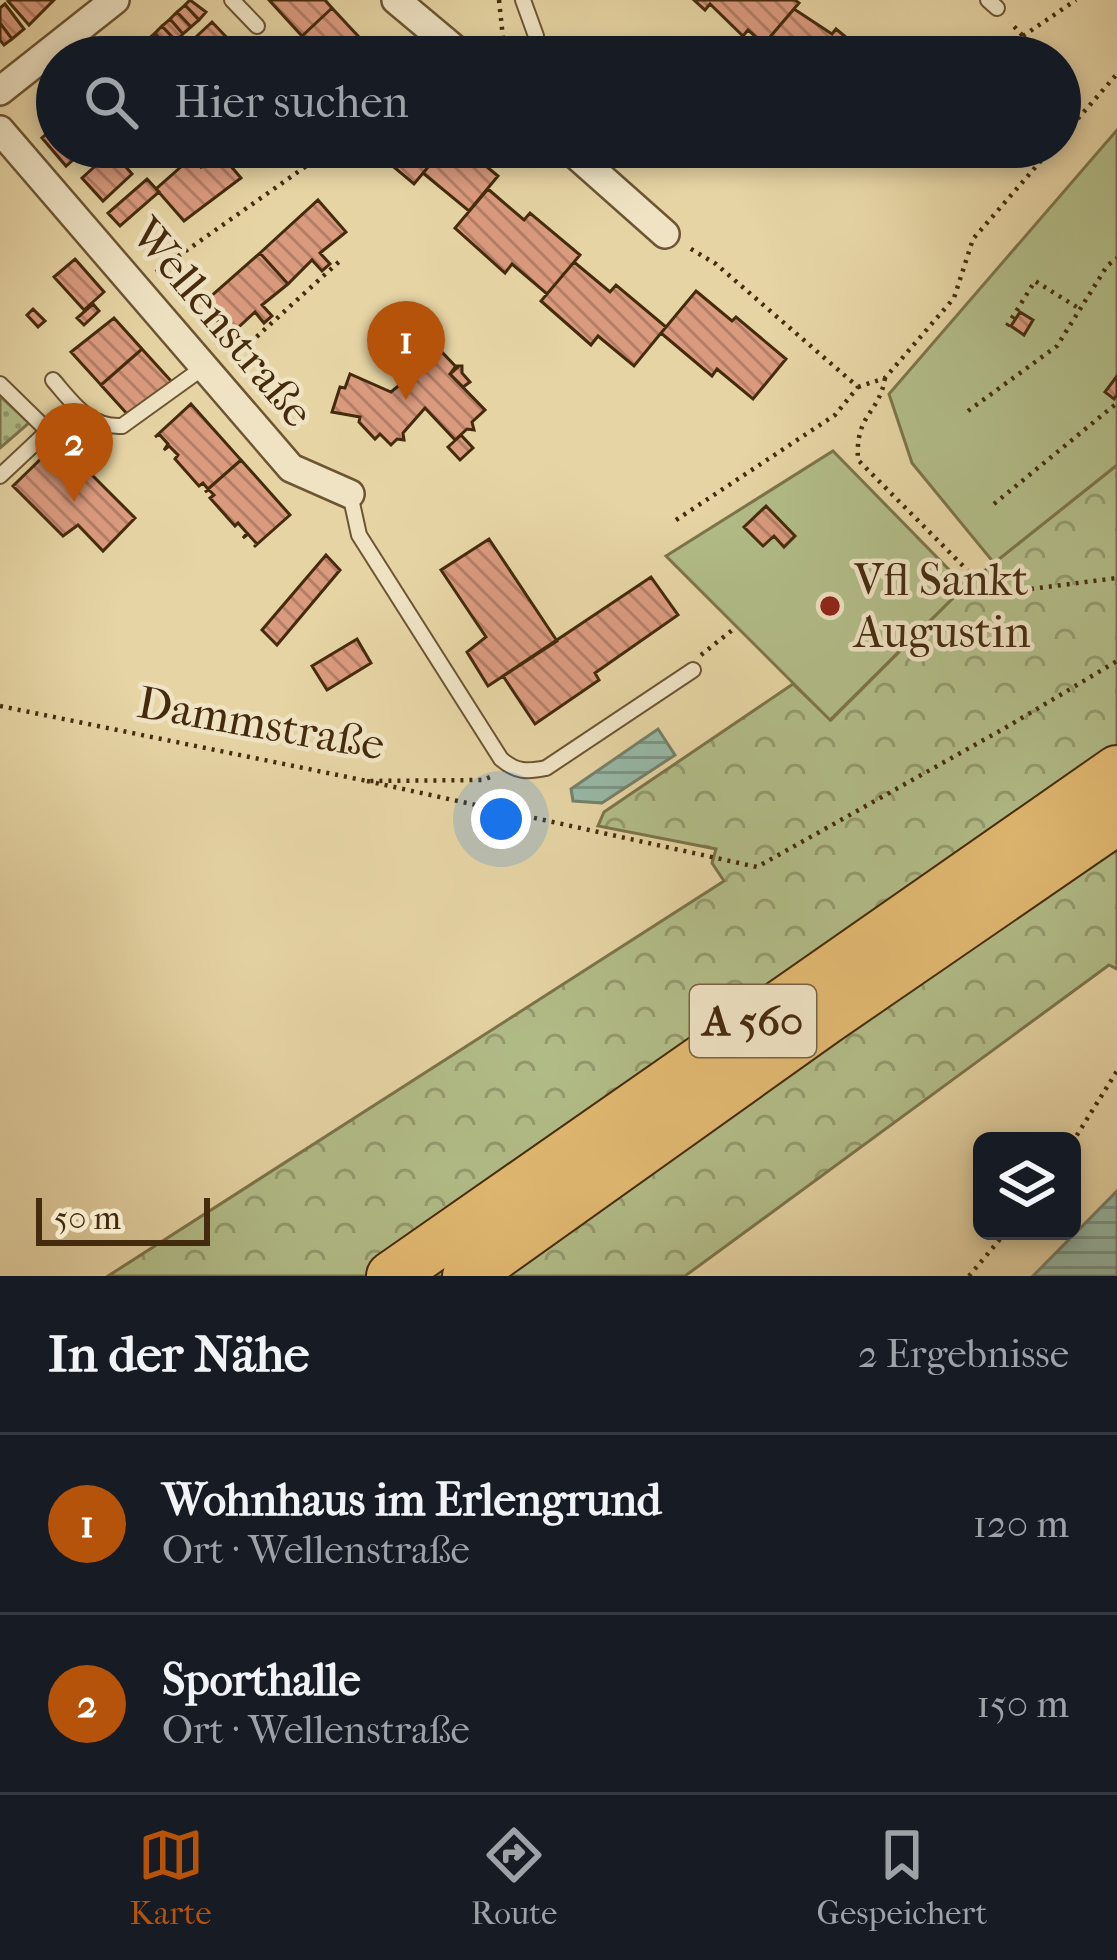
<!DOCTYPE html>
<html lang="de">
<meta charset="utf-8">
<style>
:root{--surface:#171b24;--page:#242831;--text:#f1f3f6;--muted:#9ea1a6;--line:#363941;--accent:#b45309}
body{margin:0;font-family:"IM FELL French Canon",serif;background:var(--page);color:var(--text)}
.controls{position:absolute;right:36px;bottom:36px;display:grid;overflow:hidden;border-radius:18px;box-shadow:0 6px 18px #0003}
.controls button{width:108px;height:108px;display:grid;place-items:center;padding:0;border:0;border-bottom:3px solid var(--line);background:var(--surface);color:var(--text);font:60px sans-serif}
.scale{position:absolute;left:36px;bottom:30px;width:174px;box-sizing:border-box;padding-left:12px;border:6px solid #452b0d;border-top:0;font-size:33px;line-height:42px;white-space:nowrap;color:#452b0d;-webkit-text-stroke:9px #efe3c4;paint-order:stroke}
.you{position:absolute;left:501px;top:819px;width:42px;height:42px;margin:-30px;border:9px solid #fff;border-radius:50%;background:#1a73e8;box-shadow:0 0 0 18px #1a73e833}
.badge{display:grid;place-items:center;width:78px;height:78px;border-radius:50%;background:var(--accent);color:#fff;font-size:39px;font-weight:700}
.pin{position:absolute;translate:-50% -99px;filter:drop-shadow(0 3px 6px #0008)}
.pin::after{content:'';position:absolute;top:63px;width:42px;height:36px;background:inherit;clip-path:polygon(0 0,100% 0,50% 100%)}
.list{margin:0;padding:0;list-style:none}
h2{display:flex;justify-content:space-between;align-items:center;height:156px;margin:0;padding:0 48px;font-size:51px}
h2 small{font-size:39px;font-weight:400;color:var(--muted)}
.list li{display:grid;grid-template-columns:78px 1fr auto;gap:36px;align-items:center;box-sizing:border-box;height:180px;padding:0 48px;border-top:3px solid var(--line)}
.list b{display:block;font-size:45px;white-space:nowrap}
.list p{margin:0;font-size:39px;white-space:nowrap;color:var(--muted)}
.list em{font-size:39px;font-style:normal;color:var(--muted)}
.icon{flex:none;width:66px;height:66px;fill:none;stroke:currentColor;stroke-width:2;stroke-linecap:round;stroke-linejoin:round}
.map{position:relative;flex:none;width:1117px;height:1276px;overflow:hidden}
.search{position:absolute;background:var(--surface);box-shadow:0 6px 18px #0003;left:36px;right:36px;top:36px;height:132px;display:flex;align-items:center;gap:30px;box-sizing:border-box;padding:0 42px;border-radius:66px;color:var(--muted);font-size:45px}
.sheet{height:516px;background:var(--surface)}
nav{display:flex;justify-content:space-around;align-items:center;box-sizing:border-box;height:168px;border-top:3px solid var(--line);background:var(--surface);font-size:33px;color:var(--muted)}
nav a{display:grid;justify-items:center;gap:6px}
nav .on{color:var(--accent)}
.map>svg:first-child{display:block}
.grass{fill:url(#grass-dots);stroke:#7c744a;stroke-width:3}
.forest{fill:url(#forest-crowns);stroke:#7c744a;stroke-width:3}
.garden{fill:#b2bd88;stroke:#7c744a;stroke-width:3}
.water{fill:url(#water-rules);stroke:#768069;stroke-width:3}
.building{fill:url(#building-back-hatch);stroke:#452b0d;stroke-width:3}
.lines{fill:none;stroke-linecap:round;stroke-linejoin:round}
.service-casing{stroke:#6d5533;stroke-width:18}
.minor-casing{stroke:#6d5533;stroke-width:32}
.motorway-casing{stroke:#452b0d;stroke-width:52}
.path{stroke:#452b0d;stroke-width:4.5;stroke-dasharray:3 6;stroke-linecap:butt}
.service{stroke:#efe3c4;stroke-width:14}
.minor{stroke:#efe3c4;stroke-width:27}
.motorway{stroke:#e3ba72;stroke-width:48}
.poi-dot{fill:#8f2418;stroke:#efe3c4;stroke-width:4.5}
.labels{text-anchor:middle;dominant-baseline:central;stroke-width:9;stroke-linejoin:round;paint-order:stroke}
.shield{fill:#efe3c4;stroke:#786244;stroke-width:3}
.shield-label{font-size:42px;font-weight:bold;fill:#452b0d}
.street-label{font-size:45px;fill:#452b0d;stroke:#efe3c4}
.poi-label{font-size:45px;fill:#452b0d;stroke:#efe3c4;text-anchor:start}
</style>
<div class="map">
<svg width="1117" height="1276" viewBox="0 0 1117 1276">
<defs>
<pattern id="grass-dots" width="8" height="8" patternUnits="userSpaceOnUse" patternTransform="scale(3)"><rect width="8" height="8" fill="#b2bd88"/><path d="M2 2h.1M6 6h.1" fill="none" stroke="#939a6e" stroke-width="1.8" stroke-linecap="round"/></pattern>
<pattern id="forest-crowns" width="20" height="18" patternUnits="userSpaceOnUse" patternTransform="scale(3)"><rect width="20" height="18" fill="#b2bd88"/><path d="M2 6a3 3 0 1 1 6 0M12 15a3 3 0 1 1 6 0" fill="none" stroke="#939a6e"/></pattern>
<pattern id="water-rules" width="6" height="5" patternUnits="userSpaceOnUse" patternTransform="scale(3)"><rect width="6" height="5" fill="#96b8a6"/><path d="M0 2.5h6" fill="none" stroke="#7c9686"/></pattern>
<pattern id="building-back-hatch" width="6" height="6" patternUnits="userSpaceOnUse" patternTransform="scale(3)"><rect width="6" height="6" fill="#da9a7e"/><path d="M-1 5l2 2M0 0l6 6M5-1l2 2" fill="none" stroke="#b37e66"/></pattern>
</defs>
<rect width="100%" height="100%" fill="#e6d4a4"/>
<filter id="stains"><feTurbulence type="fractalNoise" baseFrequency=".00167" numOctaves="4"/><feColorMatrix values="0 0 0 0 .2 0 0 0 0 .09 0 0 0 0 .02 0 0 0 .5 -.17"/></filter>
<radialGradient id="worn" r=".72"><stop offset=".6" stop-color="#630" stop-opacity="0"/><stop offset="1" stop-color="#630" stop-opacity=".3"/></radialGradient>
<path class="grass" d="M0 396 29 423 0 448Z"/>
<path class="forest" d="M1117 465V969L1109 965 685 1276H108L724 881 712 863 716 849 598 826 604 812 793 684 831 720 965 586Z"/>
<path class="garden" d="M1117 130V465L994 563 912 463 889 394Z
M833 451 965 586 830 720 666 556Z"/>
<path class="water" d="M658 729 675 755 602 803 573 801 571 789Z
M1117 1191V1276H1033Z"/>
<path class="building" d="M54 0 29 25 8 1 9 0Z
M190 0 206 12 199 20 185 5Z
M269 0H325L332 8 302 36Z
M694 0H795L799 3 764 44 748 30 743 36 710 4 705 10Z
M5 4 24 29 12 39 0 23V8Z
M185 5 199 20 191 27 177 12Z
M332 8 371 50 364 57H321L302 36Z
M794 9 832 34 836 29 870 57H781L764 44Z
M177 12 191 27 183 34 170 19Z
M170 19 183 34 176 41 162 26Z
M212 22 230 41 246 55 186 57 181 51Z
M0 23 12 39 4 45 0 40Z
M162 26 176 41 168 48 155 33Z
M155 33 168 48 161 55 147 40Z
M147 40 161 55 159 57H148L139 48Z
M930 45 944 57H920Z
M57 99V126L55 128 45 110Z
M51 130 57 137V147H66L75 158 66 166 42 138Z
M370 147H443L444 148 414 184Z
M463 147 498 176 469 211 423 173 445 147Z
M975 147H1015L1004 161 991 150 986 156Z
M112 151 132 174 103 201 82 178Z
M218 151 241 178 184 221 156 189 192 157 201 167Z
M147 179 159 192 120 226 108 213Z
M488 189 524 220 530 213 580 255 547 294 512 264 505 273 455 228Z
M318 200 346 232 320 253 330 264 322 271 312 260 288 284 260 253Z
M260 253 288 284 262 305 272 316 264 323 255 312 230 335 202 304Z
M75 259 104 292 84 310 54 277Z
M574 262 610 292 616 285 666 327 634 366 598 336 591 345 541 301Z
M696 291 732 321 736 317 786 359 753 399 717 369 712 376 661 333Z
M93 304 99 311 84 325 77 318Z
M33 309 45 321 38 327 27 315Z
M1020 312 1033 320 1024 335 1011 326Z
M114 318 142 349 101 385 71 352Z
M142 349 172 382 129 416 101 385Z
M440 350 457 368 450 374 485 410 472 422 474 430 467 429 455 440 425 408 403 433 404 440 397 439 391 445 380 434 375 439 359 422 360 417 332 412 340 387 345 388 350 374 391 392 402 383V377L413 380Z
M456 366H462V373L470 382 463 387 450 374Z
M1117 376V395L1114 399 1105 392Z
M191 404 241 460 208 489 203 483 199 486 175 459 178 455 169 446 164 450 168 444 159 434 155 437Z
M461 435 473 448 460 460 448 447Z
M53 447 68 461 73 456 135 518 103 551 78 525 63 536 13 486Z
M241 460 290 515 254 547 257 544 248 534 243 538 247 533 238 523 235 526 210 498 214 495 209 490 205 492Z
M766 506 795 536 784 547 774 536 763 546 744 527Z
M489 539 557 641 488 686 467 652 486 637 441 570Z
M326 555 340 570 277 645 262 630Z
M651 577 678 615 595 673 599 680 535 724 503 676Z
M357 639 371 663 327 690 312 666Z"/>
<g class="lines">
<defs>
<path id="service" d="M232 0 257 26
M523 0 536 36
M988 0 997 8
M53 380C72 402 89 428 122 426L204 367
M0 384 48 431 0 476
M350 494 359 535 501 759C516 772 527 772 546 768L693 670"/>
<path id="minor" d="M396 0 464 57
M0 91 115 0
M0 130 291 468 350 494
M567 147 665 234"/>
<path id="motorway" d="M391 1276 1117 770
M467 1276 826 1020 1117 820"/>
</defs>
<use href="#service" class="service-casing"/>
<use href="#minor" class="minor-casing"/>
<use href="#motorway" class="motorway-casing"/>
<path class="path" d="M499 0 505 57
M1023 36 1076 0
M995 57 1023 36 1010 22
M1060 121 1069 129
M1060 139 1117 74
M156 272 312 162 325 147
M1007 326 1035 281 1080 309
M230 361 342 259
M885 378C879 415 855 413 858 460L980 583 999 593 1117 578
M858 387 885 378 954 298 973 239 1053 147
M968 411 1057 346 1107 266 1117 258
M994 504 1117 403
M676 520 835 415 858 387 716 264 686 246
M701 655 736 627
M0 706 367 781 483 780 495 775
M367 781 757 867 1005 728 1117 661
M1072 1143 1117 1071
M969 1276 1007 1231"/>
<use href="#service" class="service"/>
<use href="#minor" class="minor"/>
<use href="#motorway" class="motorway"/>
</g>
<circle class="poi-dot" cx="830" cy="606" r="12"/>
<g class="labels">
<rect class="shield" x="690" y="985" width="126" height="72" rx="9"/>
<g class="shield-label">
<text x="753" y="1021">A 560</text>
</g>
<g class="street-label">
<text transform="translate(222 323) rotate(50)">Wellenstraße</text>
<text transform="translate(261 724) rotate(10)">Dammstraße</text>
</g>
<g class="poi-label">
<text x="854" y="580">Vfl Sankt<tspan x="854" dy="52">Augustin</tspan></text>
</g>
</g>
<rect width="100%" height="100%" filter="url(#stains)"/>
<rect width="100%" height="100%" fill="url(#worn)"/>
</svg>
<div class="controls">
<button><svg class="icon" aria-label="layers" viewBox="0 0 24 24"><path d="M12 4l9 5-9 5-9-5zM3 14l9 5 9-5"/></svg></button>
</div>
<div class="scale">50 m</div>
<div class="you"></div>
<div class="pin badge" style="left:406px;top:400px">1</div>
<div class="pin badge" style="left:74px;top:502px">2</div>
<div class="search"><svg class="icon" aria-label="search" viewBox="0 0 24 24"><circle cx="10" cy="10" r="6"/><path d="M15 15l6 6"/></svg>Hier suchen</div>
</div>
<section class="sheet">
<h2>In der Nähe<small>2 Ergebnisse</small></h2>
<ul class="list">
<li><span class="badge">1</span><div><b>Wohnhaus im Erlengrund</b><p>Ort · Wellenstraße</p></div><em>120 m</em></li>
<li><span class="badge">2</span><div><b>Sporthalle</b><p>Ort · Wellenstraße</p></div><em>150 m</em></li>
</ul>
</section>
<nav>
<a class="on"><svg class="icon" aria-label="map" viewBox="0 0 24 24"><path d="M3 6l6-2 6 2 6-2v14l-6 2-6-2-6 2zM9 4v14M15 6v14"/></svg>Karte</a>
<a><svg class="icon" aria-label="directions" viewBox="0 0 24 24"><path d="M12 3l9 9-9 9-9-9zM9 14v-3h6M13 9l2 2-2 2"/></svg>Route</a>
<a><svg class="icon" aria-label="saved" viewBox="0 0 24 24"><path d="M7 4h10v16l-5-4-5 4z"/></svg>Gespeichert</a>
</nav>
